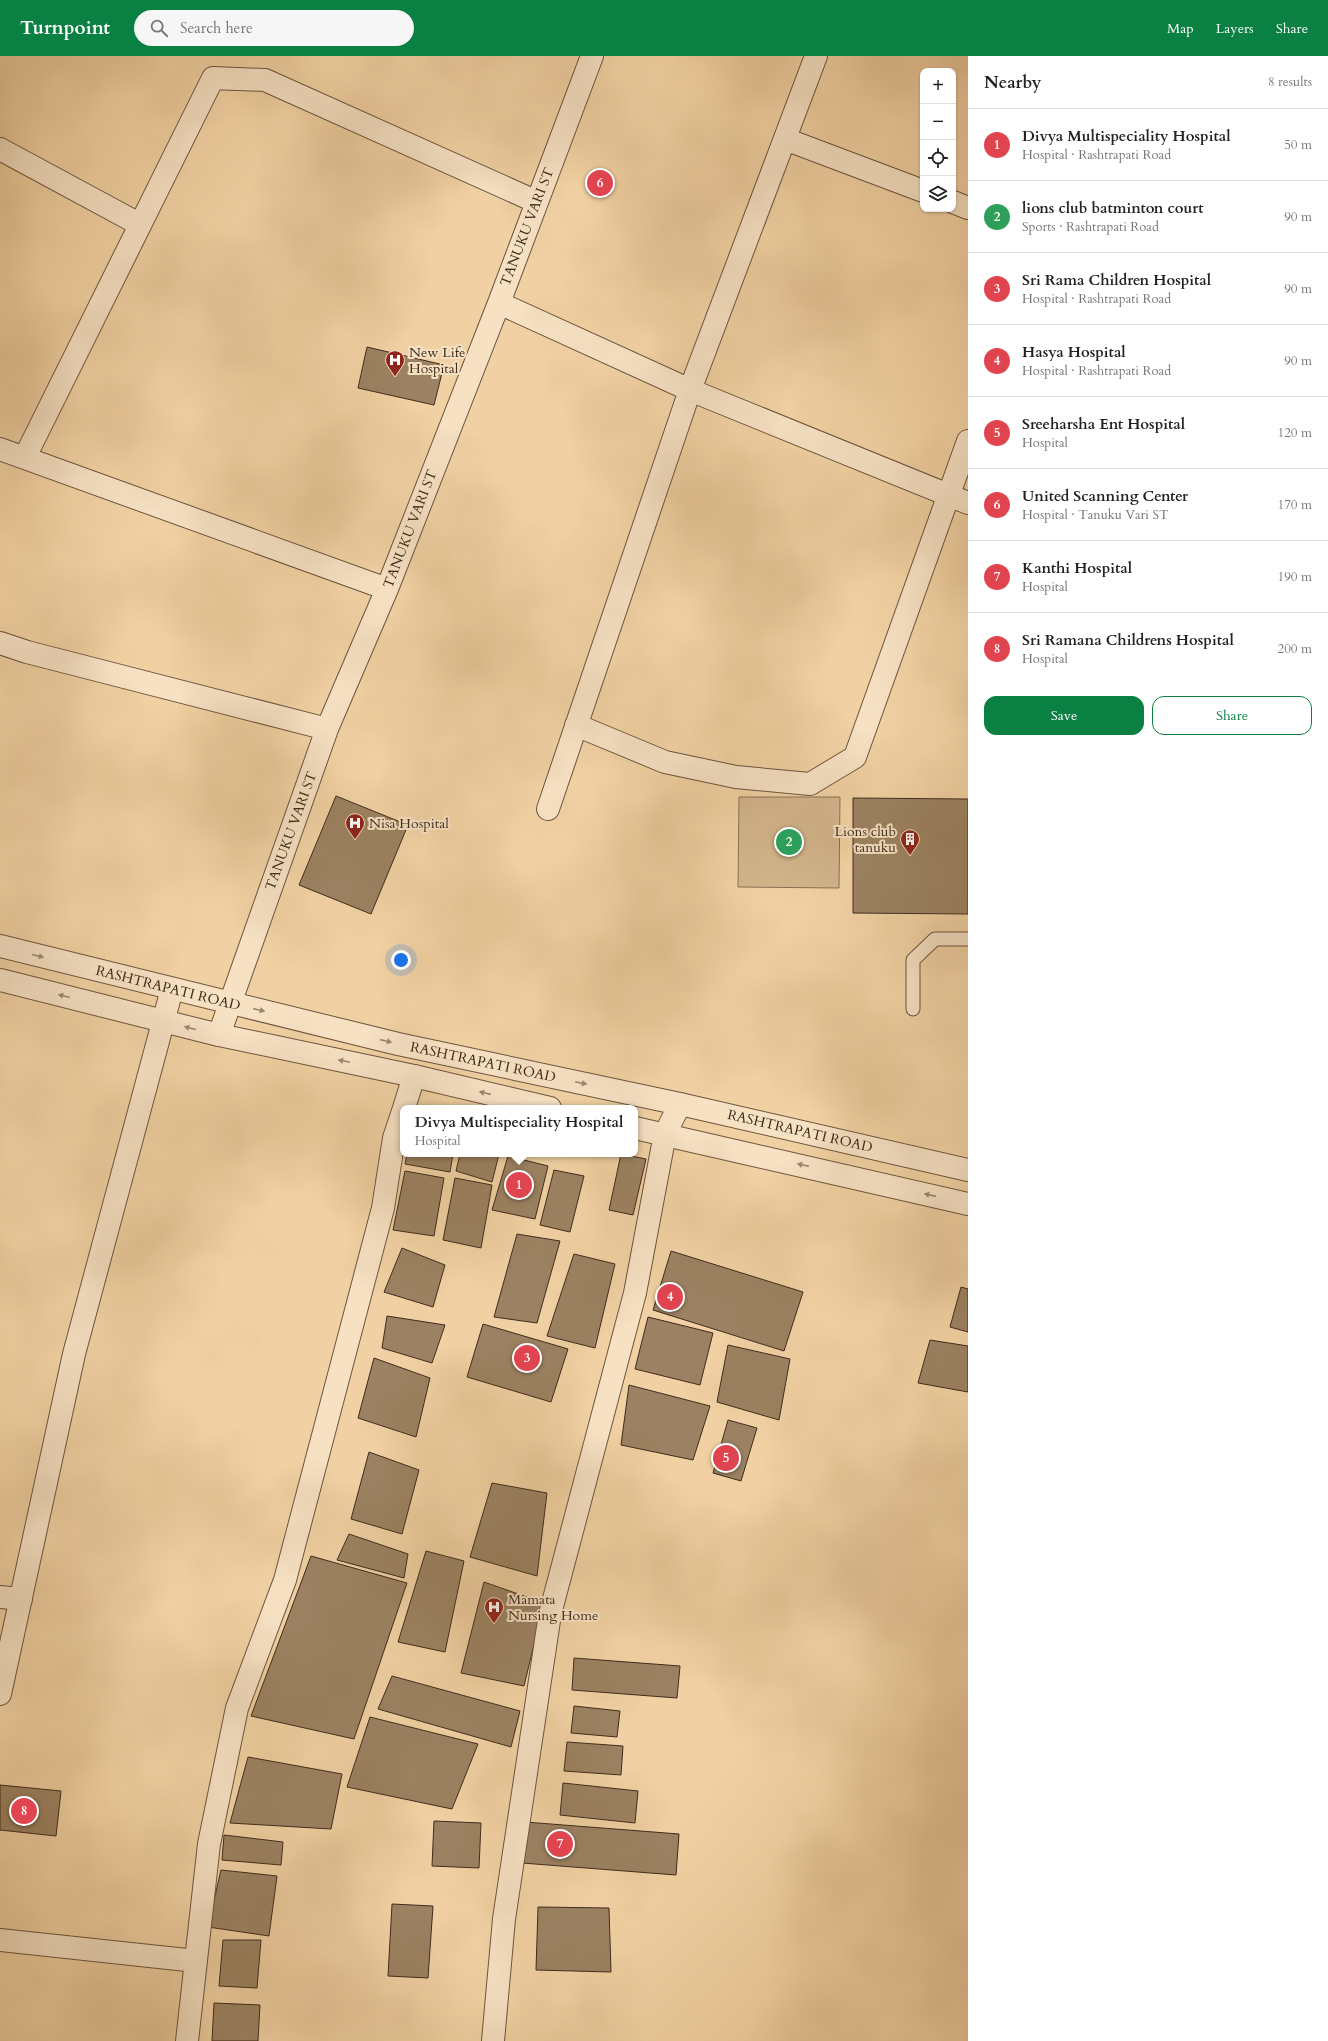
<!DOCTYPE html>
<meta charset="utf-8">
<style>
:root{--surface:#fff;--page:#f6f6f6;--text:#222;--muted:#767676;--line:#e0e0e0;--accent:#0b8043}
body{margin:0;font-family:Cardo,serif;background:var(--page);color:var(--text)}
.controls{position:absolute;right:12px;top:12px;display:grid;overflow:hidden;border-radius:8px;box-shadow:0 1px 3px #0004}
.controls button{width:36px;height:36px;display:grid;place-items:center;padding:0;border:0;border-bottom:1px solid var(--line);background:var(--surface);color:var(--text);font:20px sans-serif}
.you{position:absolute;left:401px;top:904px;width:14px;height:14px;margin:-10px;border:3px solid #fff;border-radius:50%;background:#1a73e8;box-shadow:0 0 0 6px #1a73e833}
.badge{display:grid;place-items:center;width:26px;height:26px;border-radius:50%;background:var(--accent);color:#fff;font-size:13px;font-weight:700}
.pin{position:absolute;translate:-50% -50%;border:2px solid #fff;box-shadow:0 1px 4px #0006}
.popup{position:absolute;left:400px;top:1049px;width:238px;height:52px;box-sizing:border-box;display:grid;place-content:center;border-radius:8px;background:var(--surface);filter:drop-shadow(0 1px 3px #0005);font-size:13px;white-space:nowrap;color:var(--muted)}
.popup b{font-size:15px;color:var(--text)}
.popup::after{content:'';position:absolute;left:50%;top:100%;margin-left:-8px;border:8px solid transparent;border-top-color:var(--surface)}
.list{margin:0;padding:0;list-style:none}
h2{display:flex;justify-content:space-between;align-items:center;height:52px;margin:0;padding:0 16px;font-size:17px}
h2 small{font-size:13px;font-weight:400;color:var(--muted)}
.list li{display:grid;grid-template-columns:26px 1fr auto;gap:12px;align-items:center;box-sizing:border-box;height:72px;padding:0 16px;border-top:1px solid var(--line)}
.list b{display:block;font-size:15px;white-space:nowrap}
.list p{margin:0;font-size:13px;white-space:nowrap;color:var(--muted)}
.list em{font-size:13px;font-style:normal;color:var(--muted)}
.actions{display:flex;gap:8px;padding:12px 16px}
.actions a{flex:1;padding:9px 0;border:1px solid var(--accent);border-radius:12px;text-align:center;font-size:14px;color:var(--accent)}
.actions .main{background:var(--accent);color:#fff}
.icon{flex:none;width:22px;height:22px;fill:none;stroke:currentColor;stroke-width:2;stroke-linecap:round;stroke-linejoin:round}
.map{position:relative;flex:none;width:968px;height:1985px;overflow:hidden}
header{display:flex;align-items:center;gap:24px;box-sizing:border-box;height:56px;padding:0 20px;background:var(--accent);color:#fff}
header strong{font-size:19px}
nav{display:flex;gap:22px;margin-inline-start:auto;font-size:14px}
.search{width:280px;height:36px;background:var(--page);display:flex;align-items:center;gap:10px;box-sizing:border-box;padding:0 14px;border-radius:22px;color:var(--muted);font-size:15px}
main{display:flex}
aside{flex:1;background:var(--surface)}
.map>svg:first-child{display:block}
.green{fill:#d3b58c;stroke:#897054}
.building{fill:#9c8262;stroke:#3f2c1b}
.lines{fill:none;stroke-linecap:round;stroke-linejoin:round}
.service-casing{stroke:#6c553d;stroke-width:15}
.minor-casing{stroke:#6c553d;stroke-width:24}
.tertiary-casing{stroke:#6c553d;stroke-width:24}
.service{stroke:#f6e1c3;stroke-width:13}
.minor{stroke:#f6e1c3;stroke-width:22}
.tertiary{stroke:#f6e1c3;stroke-width:22}
.oneway{fill:#9a866f}
.labels{text-anchor:middle;dominant-baseline:central;stroke-width:4;stroke-linejoin:round;paint-order:stroke}
.street-label{font-size:14px;fill:#3f2c1b;stroke:#f6e1c3}
.poi-label{font-size:14px;fill:#3f2c1b;stroke:#f6e1c3;text-anchor:start}
</style>
<header>
<strong>Turnpoint</strong>
<div class="search"><svg class="icon" aria-label="search" viewBox="0 0 24 24"><circle cx="10" cy="10" r="6"/><path d="M15 15l6 6"/></svg>Search here</div>
<nav><a>Map</a><a>Layers</a><a>Share</a></nav>
</header>
<main>
<div class="map">
<svg width="968" height="1985" viewBox="0 0 968 1985">
<rect width="100%" height="100%" fill="#f1d1a3"/>
<filter id="stains"><feTurbulence type="fractalNoise" baseFrequency=".005" numOctaves="4"/><feColorMatrix values="0 0 0 0 .2 0 0 0 0 .09 0 0 0 0 .02 0 0 0 .5 -.17"/></filter>
<radialGradient id="worn" r=".72"><stop offset=".6" stop-color="#630" stop-opacity="0"/><stop offset="1" stop-color="#630" stop-opacity=".3"/></radialGradient>
<path class="green" d="M739 741H840L839 832 738 831Z"/>
<path class="building" d="M367 291 444 309 434 349 358 332Z
M336 740 408 769 371 858 299 829Z
M853 742 968 743V858L853 857Z
M407 1098H453L450 1116 405 1108Z
M460 1098H499L492 1126 456 1115Z
M621 1098 646 1103 633 1159 609 1154Z
M508 1100 548 1110 535 1163 492 1154Z
M554 1114 584 1120 570 1176 540 1169Z
M405 1115 444 1122 434 1180 393 1174Z
M455 1122 492 1129 481 1192 443 1184Z
M517 1178 560 1185 537 1267 494 1261Z
M402 1192 445 1209 433 1251 384 1236Z
M671 1195 803 1236 784 1295 653 1254Z
M574 1198 615 1208 595 1292 547 1280Z
M961 1231 968 1233V1276L950 1271Z
M387 1260 445 1269 432 1307 382 1292Z
M648 1261 713 1277 700 1329 635 1313Z
M483 1268 568 1293 551 1346 467 1321Z
M930 1284 968 1290V1336L918 1327Z
M728 1289 790 1303 779 1364 717 1346Z
M374 1302 430 1322 416 1381 358 1362Z
M629 1329 710 1350 693 1404 621 1389Z
M728 1364 757 1372 741 1425 713 1417Z
M369 1396 419 1414 402 1478 351 1463Z
M492 1427 547 1437 537 1520 470 1501Z
M349 1478 408 1498 404 1522 337 1504Z
M426 1495 464 1505 445 1596 398 1586Z
M311 1500 407 1527 354 1683 251 1660Z
M484 1526 544 1547 524 1630 461 1617Z
M574 1602 680 1610 677 1642 572 1634Z
M392 1620 520 1655 511 1691 378 1653Z
M574 1650 620 1655 617 1681 571 1677Z
M370 1661 478 1688 452 1753 347 1731Z
M567 1686 623 1690 621 1719 564 1715Z
M248 1701 342 1718 331 1773 230 1767Z
M563 1727 638 1735 635 1767 560 1759Z
M0 1729 61 1735 56 1780 0 1774Z
M434 1765 481 1767 479 1812 432 1810Z
M525 1766 679 1778 676 1819 522 1807Z
M224 1779 283 1786 281 1809 222 1804Z
M221 1814 277 1820 269 1880 208 1871Z
M392 1848 433 1850 428 1922 388 1920Z
M538 1851 609 1852 611 1916 536 1914Z
M223 1884H261L257 1932 219 1930Z
M214 1947 260 1949 258 1985H212Z"/>
<g class="lines">
<defs>
<path id="service" d="M913 953V904L935 883H968"/>
<path id="minor" d="M785 83 923 135
M0 93 139 168
M953 146 968 152
M499 247 690 334 968 447
M0 393 387 533
M25 401 213 22 265 24 537 146
M0 587 27 596 327 673
M576 669 665 706 736 721 810 728 855 701 968 385
M548 753 690 334 816 0
M219 979 327 673 387 533 499 247 592 0
M404 1052 414 1020
M0 1541 21 1543
M0 1638 74 1298 172 933
M0 1884 196 1905
M187 1985 209 1788 237 1652 285 1524 383 1152 394 1082 403 1055
M493 1985 504 1863 550 1558 635 1237 665 1078 680 1048"/>
<path id="tertiary" d="M0 890 398 988 680 1048 968 1114
M0 924 219 979 414 1020 550 1052
M635 1072 968 1148"/>
</defs>
<use href="#service" class="service-casing"/>
<use href="#minor" class="minor-casing"/>
<use href="#tertiary" class="tertiary-casing"/>
<use href="#service" class="service"/>
<use href="#minor" class="minor"/>
<use href="#tertiary" class="tertiary"/>
</g>
<defs><path id="oneway-solid" d="M-6-.8H1V-3.2L6.5 0L1 3.2V.8H-6Z"/></defs>
<g class="oneway">
<use href="#oneway-solid" transform="translate(38 900) rotate(14)"/>
<use href="#oneway-solid" transform="translate(64 940) rotate(-166)"/>
<use href="#oneway-solid" transform="translate(259 954) rotate(13)"/>
<use href="#oneway-solid" transform="translate(190 972) rotate(-166)"/>
<use href="#oneway-solid" transform="translate(386 985) rotate(13)"/>
<use href="#oneway-solid" transform="translate(344 1005) rotate(-168)"/>
<use href="#oneway-solid" transform="translate(581 1027) rotate(12)"/>
<use href="#oneway-solid" transform="translate(485 1037) rotate(-167)"/>
<use href="#oneway-solid" transform="translate(803 1109) rotate(-167)"/>
<use href="#oneway-solid" transform="translate(930 1139) rotate(-167)"/>
</g>
<defs>
<symbol id="hospital-pin" viewBox="-11 -11 22 30"><path d="M0 17L-7.5 6A9.5 9.5 0 1 1 7.5 6Z" fill="#8f2418" stroke="#f6e1c3"/><path d="M-5-5h3v3.5h4V-5h3V5h-3V1.5h-4V5h-3Z" fill="#fff"/></symbol>
<symbol id="building-pin" viewBox="-11 -11 22 30"><path d="M0 17L-7.5 6A9.5 9.5 0 1 1 7.5 6Z" fill="#8f2418" stroke="#f6e1c3"/><path d="M-4-6H4V6H1V3H-1V6H-4ZM-2.5-4.3h1.7v1.8h-1.7ZM.8-4.3h1.7v1.8H.8ZM-2.5-1h1.7V.8h-1.7ZM.8-1h1.7V.8H.8Z" fill="#fff"/></symbol>
</defs>
<g fill-rule="evenodd">
<use href="#hospital-pin" x="384" y="293" width="22" height="30"/>
<use href="#hospital-pin" x="344" y="756" width="22" height="30"/>
<use href="#building-pin" x="899" y="772" width="22" height="30"/>
<use href="#hospital-pin" x="483" y="1540" width="22" height="30"/>
</g>
<g class="labels">
<g class="street-label">
<text transform="translate(527 171) rotate(-69)">TANUKU VARI ST</text>
<text transform="translate(410 473) rotate(-69)">TANUKU VARI ST</text>
<text transform="translate(291 775) rotate(-70)">TANUKU VARI ST</text>
<text transform="translate(168 932) rotate(14)">RASHTRAPATI ROAD</text>
<text transform="translate(483 1006) rotate(12)">RASHTRAPATI ROAD</text>
<text transform="translate(800 1075) rotate(13)">RASHTRAPATI ROAD</text>
</g>
<g class="poi-label">
<text x="409" y="296">New Life<tspan x="409" dy="16">Hospital</tspan></text>
<text x="369" y="767">Nisa Hospital</text>
<text x="896" y="775" text-anchor="end">Lions club<tspan x="896" dy="16">tanuku</tspan></text>
<text x="508" y="1543">Mamata<tspan x="508" dy="16">Nursing Home</tspan></text>
</g>
</g>
<rect width="100%" height="100%" filter="url(#stains)"/>
<rect width="100%" height="100%" fill="url(#worn)"/>
</svg>
<div class="controls">
<button>+</button>
<button>−</button>
<button><svg class="icon" aria-label="locate" viewBox="0 0 24 24"><circle cx="12" cy="12" r="6"/><path d="M12 2v4M12 18v4M2 12h4M18 12h4"/></svg></button>
<button><svg class="icon" aria-label="layers" viewBox="0 0 24 24"><path d="M12 4l9 5-9 5-9-5zM3 14l9 5 9-5"/></svg></button>
</div>
<div class="you"></div>
<div class="pin badge" style="left:519px;top:1129px;background:#e0444e">1</div>
<div class="popup"><b>Divya Multispeciality Hospital</b>Hospital</div>
<div class="pin badge" style="left:789px;top:786px;background:#2e9e5b">2</div>
<div class="pin badge" style="left:527px;top:1302px;background:#e0444e">3</div>
<div class="pin badge" style="left:670px;top:1241px;background:#e0444e">4</div>
<div class="pin badge" style="left:726px;top:1402px;background:#e0444e">5</div>
<div class="pin badge" style="left:600px;top:127px;background:#e0444e">6</div>
<div class="pin badge" style="left:560px;top:1788px;background:#e0444e">7</div>
<div class="pin badge" style="left:24px;top:1755px;background:#e0444e">8</div>
</div>
<aside>
<h2>Nearby<small>8 results</small></h2>
<ul class="list">
<li><span class="badge" style="background:#e0444e">1</span><div><b>Divya Multispeciality Hospital</b><p>Hospital · Rashtrapati Road</p></div><em>50 m</em></li>
<li><span class="badge" style="background:#2e9e5b">2</span><div><b>lions club batminton court</b><p>Sports · Rashtrapati Road</p></div><em>90 m</em></li>
<li><span class="badge" style="background:#e0444e">3</span><div><b>Sri Rama Children Hospital</b><p>Hospital · Rashtrapati Road</p></div><em>90 m</em></li>
<li><span class="badge" style="background:#e0444e">4</span><div><b>Hasya Hospital</b><p>Hospital · Rashtrapati Road</p></div><em>90 m</em></li>
<li><span class="badge" style="background:#e0444e">5</span><div><b>Sreeharsha Ent Hospital</b><p>Hospital</p></div><em>120 m</em></li>
<li><span class="badge" style="background:#e0444e">6</span><div><b>United Scanning Center</b><p>Hospital · Tanuku Vari ST</p></div><em>170 m</em></li>
<li><span class="badge" style="background:#e0444e">7</span><div><b>Kanthi Hospital</b><p>Hospital</p></div><em>190 m</em></li>
<li><span class="badge" style="background:#e0444e">8</span><div><b>Sri Ramana Childrens Hospital</b><p>Hospital</p></div><em>200 m</em></li>
</ul>
<div class="actions"><a class="main">Save</a><a>Share</a></div>
</aside>
</main>
